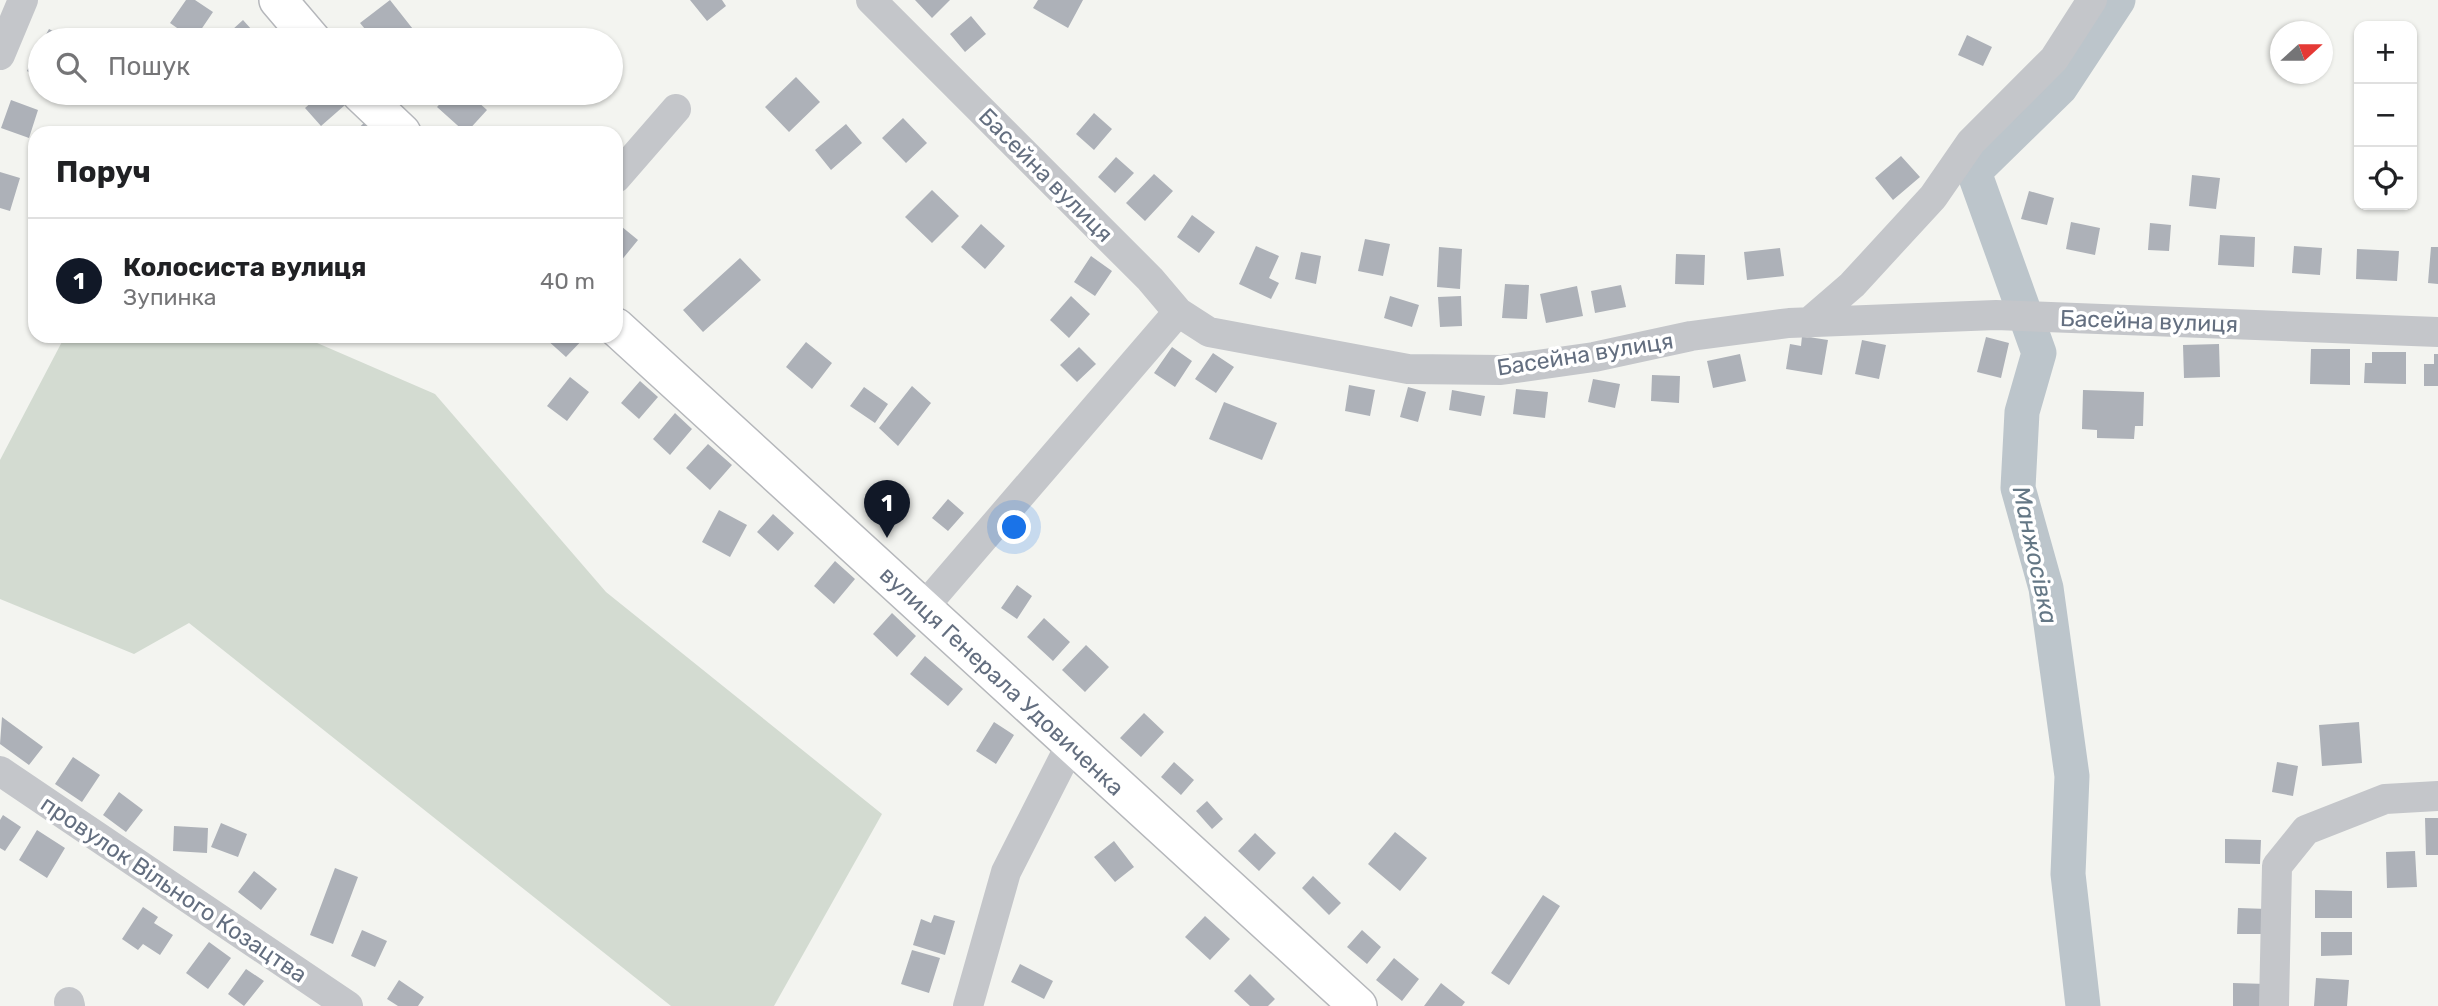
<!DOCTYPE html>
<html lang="uk">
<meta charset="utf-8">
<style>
:root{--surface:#fff;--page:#f6f6f6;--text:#202124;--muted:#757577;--line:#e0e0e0;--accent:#111827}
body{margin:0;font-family:Rubik,sans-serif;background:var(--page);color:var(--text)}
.controls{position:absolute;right:21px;top:21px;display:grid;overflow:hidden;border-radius:14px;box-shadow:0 2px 5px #0004}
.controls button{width:63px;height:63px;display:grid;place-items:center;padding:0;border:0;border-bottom:2px solid var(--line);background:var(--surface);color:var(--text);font:35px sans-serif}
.compass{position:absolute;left:2270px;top:21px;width:63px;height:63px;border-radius:50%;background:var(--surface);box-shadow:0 2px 5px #0004;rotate:69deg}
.you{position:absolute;left:1015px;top:528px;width:24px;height:24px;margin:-18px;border:5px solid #fff;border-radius:50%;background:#1a73e8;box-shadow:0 0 0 10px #1a73e833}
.badge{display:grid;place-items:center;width:46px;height:46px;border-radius:50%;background:var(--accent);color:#fff;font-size:23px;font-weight:700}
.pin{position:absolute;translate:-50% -58px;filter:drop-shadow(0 2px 4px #0008)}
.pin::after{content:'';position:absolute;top:37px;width:24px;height:21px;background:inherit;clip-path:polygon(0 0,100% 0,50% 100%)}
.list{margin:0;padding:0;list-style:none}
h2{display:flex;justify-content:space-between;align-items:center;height:91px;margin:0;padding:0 28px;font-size:30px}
h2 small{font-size:23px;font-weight:400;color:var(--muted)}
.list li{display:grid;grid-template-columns:46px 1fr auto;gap:21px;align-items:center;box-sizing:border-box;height:126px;padding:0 28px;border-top:2px solid var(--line)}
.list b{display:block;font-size:26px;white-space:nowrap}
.list p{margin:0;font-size:23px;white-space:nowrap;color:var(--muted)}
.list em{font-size:23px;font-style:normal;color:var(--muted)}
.icon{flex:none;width:38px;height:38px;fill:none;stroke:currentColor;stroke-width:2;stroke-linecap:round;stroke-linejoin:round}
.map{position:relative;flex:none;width:2438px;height:1006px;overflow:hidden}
.search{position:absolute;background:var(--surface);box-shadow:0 2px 5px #0004;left:28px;top:28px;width:595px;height:77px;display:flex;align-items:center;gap:18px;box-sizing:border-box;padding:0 24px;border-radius:38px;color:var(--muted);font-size:26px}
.panel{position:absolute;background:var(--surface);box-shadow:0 2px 5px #0004;left:28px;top:126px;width:595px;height:217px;border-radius:21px}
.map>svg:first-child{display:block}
.green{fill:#d3dbd1}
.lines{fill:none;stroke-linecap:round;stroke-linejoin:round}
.river{stroke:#bcc5cb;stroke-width:35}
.building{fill:#adb1b8}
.major-casing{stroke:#b5b7bb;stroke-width:40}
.minor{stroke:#c4c6ca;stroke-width:30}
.major{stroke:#fff;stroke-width:37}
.labels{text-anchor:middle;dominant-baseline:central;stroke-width:7;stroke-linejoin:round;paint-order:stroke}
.street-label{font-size:23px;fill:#646f80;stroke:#fff}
.water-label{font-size:24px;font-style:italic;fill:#647785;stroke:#fff}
</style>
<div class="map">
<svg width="2438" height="1006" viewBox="0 0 2438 1006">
<rect width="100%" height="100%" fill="#f3f4f0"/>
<path class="green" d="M65 336H301L435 394 606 592 882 814 774 1006H671L189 623 134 654 0 599V460Z"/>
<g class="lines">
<path class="river" d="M2083 1006 2068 874 2072 776 2046 588 2018 488 2022 412 2039 353 1974 172 2060 88 2118 0"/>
</g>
<path class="building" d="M186 0H195L213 12 194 40 170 23Z
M390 0 420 38 418 40H374L360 23Z
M690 0H722L726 6 707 21Z
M915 0H950L932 18Z
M1038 0H1083L1068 28 1033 8Z
M971 16 986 34 965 52 950 34Z
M243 20 261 40H221Z
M49 29 70 40H43Z
M1967 35 1992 47 1983 66 1958 55Z
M40 45V79L27 71Z
M796 77 820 102 789 132 765 107Z
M274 93H293L283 102Z
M322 93H334L345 105 321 126 305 108Z
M450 93H468L487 110 466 133 437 107Z
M11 100 38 110 29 138 1 128Z
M1094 113 1112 129 1094 150 1076 134Z
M903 118 927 143 906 163 882 138Z
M364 123 373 133H353Z
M846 124 862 143 831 170 815 150Z
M1901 156 1920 177 1893 200 1875 178Z
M1116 157 1134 173 1115 193 1098 177Z
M0 172 20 178 10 211 0 208Z
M1154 174 1173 191 1145 221 1126 203Z
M2192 175 2220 178 2216 209 2189 206Z
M932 190 959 216 932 243 905 217Z
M2029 191 2054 198 2047 225 2021 219Z
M1192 215 1215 232 1199 253 1177 237Z
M616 222 638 240 620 262 616 258Z
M2071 222 2100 228 2095 255 2066 249Z
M2150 223 2171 225 2169 251 2148 250Z
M981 224 1005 246 985 269 961 247Z
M2220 235 2255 237 2254 267 2218 265Z
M1365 239 1390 244 1383 276 1358 271Z
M1256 246 1279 256 1269 278 1279 283 1271 299 1239 284Z
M2294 246 2322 248 2320 275 2292 273Z
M1439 247 1462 249 1460 289 1437 287Z
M2431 247H2438V284L2428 283Z
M1780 248 1784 276 1747 280 1744 252Z
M2357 249 2399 251 2397 281 2356 279Z
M1301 252 1321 256 1316 284 1295 279Z
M1676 254 1705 255 1704 285 1675 284Z
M1091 256 1112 271 1095 296 1074 282Z
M740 258 761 280 703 332 683 310Z
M1505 284 1529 285 1527 319 1502 318Z
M1621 285 1626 307 1595 313 1591 291Z
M1577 286 1583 316 1546 323 1540 294Z
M1071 296 1090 314 1069 338 1050 320Z
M1390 296 1419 305 1412 327 1384 318Z
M1461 296 1462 326 1440 327 1438 297Z
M549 336H586L566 357 546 339Z
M1802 336 1828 340 1822 375 1786 369 1790 344 1801 346Z
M1986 337 2009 343 2001 378 1977 372Z
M1862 340 1886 345 1879 379 1855 374Z
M806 342 832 363 812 389 786 367Z
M2219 344 2220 377 2184 378 2183 345Z
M1079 347 1096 364 1077 382 1060 365Z
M1172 347 1192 361 1175 387 1154 373Z
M2311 349H2350V385L2310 384Z
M2372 352H2406V384L2364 383 2365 363H2372Z
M1213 353 1234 367 1216 393 1195 379Z
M1740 354 1746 381 1713 388 1707 361Z
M2434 354H2438V386H2424V364H2434Z
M1652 375 1680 376 1679 403 1651 401Z
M570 377 589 392 567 421 547 406Z
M1593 379 1620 384 1615 408 1588 402Z
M640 381 658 397 639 419 621 403Z
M1349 385 1375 390 1370 416 1345 411Z
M912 386 931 403 898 446 879 428Z
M864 387 888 404 875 423 850 406Z
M1408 387 1426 392 1418 422 1400 417Z
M1516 389 1548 392 1545 418 1513 414Z
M1452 390 1485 396 1481 416 1449 410Z
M2083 390 2144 392 2143 426H2135L2134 439 2097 438V430L2082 429Z
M1224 402 1277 423 1262 460 1209 439Z
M675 413 692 429 670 455 653 439Z
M708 444 732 465 710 490 686 468Z
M948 499 964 513 948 531 932 518Z
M719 510 747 525 730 557 702 542Z
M773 514 794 533 778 551 757 532Z
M835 561 855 579 834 604 814 586Z
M1017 585 1032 596 1017 619 1001 608Z
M892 613 916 636 897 657 873 634Z
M1044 618 1070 642 1053 661 1027 637Z
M1086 645 1109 667 1085 692 1062 670Z
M925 656 963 689 948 706 910 674Z
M1144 713 1164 732 1141 757 1120 738Z
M2 717 43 747 29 765 0 744Z
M994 722 1014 735 996 764 976 751Z
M2359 722 2362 763 2322 766 2319 725Z
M73 757 100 775 82 802 55 784Z
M1174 762 1194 780 1181 795 1161 777Z
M2277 762 2298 766 2293 796 2272 792Z
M119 792 143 810 126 832 103 815Z
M1207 801 1223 819 1212 829 1196 811Z
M3 815 21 827 5 851 0 848V820Z
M2425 818H2438V855H2426Z
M221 823 247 834 238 857 211 847Z
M174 826 208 828 207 853 173 851Z
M37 830 65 848 47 878 19 860Z
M1395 832 1427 858 1400 891 1368 864Z
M1255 833 1276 853 1259 871 1238 851Z
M2225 839 2261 840 2260 864 2225 863Z
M1114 841 1134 867 1115 882 1094 857Z
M2415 851 2417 887 2387 888 2386 852Z
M335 868 358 877 333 944 310 935Z
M254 871 277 889 261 910 238 892Z
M1313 876 1341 903 1329 915 1302 888Z
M2315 890 2352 891V918H2315Z
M1543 895 1560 906 1509 985 1491 973Z
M143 907 158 917 154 923 173 935 160 955 143 944 138 950 122 939Z
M2238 908 2268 909V934H2237Z
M934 915 955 921 945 955 913 945 921 919 931 923Z
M1205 916 1230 939 1210 960 1185 937Z
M362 930 387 941 375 967 351 956Z
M1362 930 1381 947 1367 964 1347 947Z
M2321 932H2352V955L2321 956Z
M209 942 231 958 208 989 186 973Z
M912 950 940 958 929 993 901 984Z
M1394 958 1419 979 1402 1001 1376 980Z
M1020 964 1053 981 1044 999 1011 982Z
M246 969 264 981 244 1006 228 994Z
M1250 974 1275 999 1268 1006H1250L1234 991Z
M2316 978 2349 980 2347 1006H2314Z
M399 980 424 997 418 1006H398L387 999Z
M1441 983 1465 1002 1462 1006H1424Z
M2233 983 2267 984 2266 1006H2233Z"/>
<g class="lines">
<defs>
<path id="major" d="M278 0 312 40
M360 93 402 133
M616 327 1358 1006"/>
</defs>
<use href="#major" class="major-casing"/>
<path class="minor" d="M871 0 1150 279 1178 312 1209 332 1408 369 1501 370 1594 357 1691 336 1789 323 1996 315 2438 332
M0 55 23 0
M616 178 676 109
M1808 323 1852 285 1933 197 1971 142 2054 59 2092 0
M924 607 1178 312
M0 771 348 1006
M69 1002 70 1006
M968 1006 1006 872 1070 746
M2274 1006 2277 866 2306 830 2385 799 2438 796"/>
<use href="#major" class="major"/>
</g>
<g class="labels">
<g class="street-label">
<text transform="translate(1046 175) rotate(45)">Басейна вулиця</text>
<text transform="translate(2149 321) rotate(2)">Басейна вулиця</text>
<text transform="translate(1585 354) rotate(-9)">Басейна вулиця</text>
<text transform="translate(1002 681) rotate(43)">вулиця Генерала Удовиченка</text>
<text transform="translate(174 889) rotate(34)">провулок Вільного Козацтва</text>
</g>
<g class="water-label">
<text transform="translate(2035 555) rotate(78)">Манжосівка</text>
</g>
</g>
</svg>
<div class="controls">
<button>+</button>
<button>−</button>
<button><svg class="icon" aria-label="locate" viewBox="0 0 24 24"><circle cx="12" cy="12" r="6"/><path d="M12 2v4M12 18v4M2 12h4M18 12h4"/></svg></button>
</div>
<svg class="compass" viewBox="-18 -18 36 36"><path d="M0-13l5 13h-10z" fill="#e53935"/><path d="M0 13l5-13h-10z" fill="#757577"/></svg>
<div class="you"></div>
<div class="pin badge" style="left:887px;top:538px">1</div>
<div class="search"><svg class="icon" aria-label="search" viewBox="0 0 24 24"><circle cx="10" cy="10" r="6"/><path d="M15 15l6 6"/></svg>Пошук</div>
<section class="panel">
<h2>Поруч<small></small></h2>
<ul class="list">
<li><span class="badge">1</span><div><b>Колосиста вулиця</b><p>Зупинка</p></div><em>40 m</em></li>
</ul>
</section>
</div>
